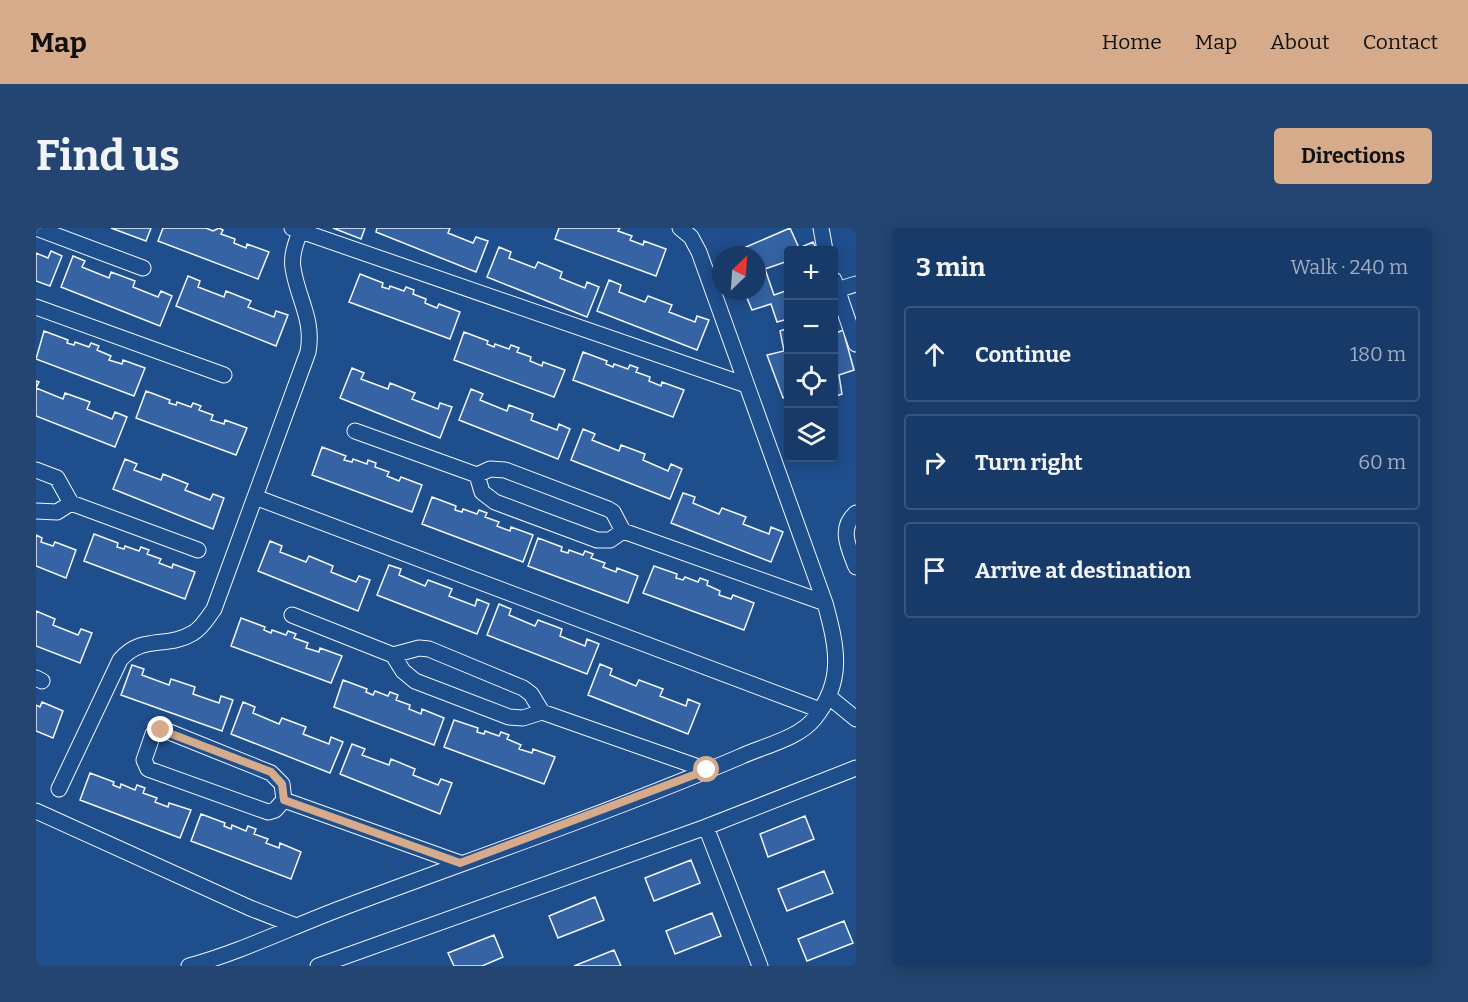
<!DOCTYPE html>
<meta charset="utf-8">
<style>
:root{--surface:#173a69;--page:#244571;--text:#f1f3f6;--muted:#9eadc0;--line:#36547d;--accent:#d6ab8b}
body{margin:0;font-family:Bitter,serif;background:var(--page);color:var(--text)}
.controls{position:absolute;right:18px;top:18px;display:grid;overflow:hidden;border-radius:6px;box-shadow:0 3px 15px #0003}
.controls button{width:54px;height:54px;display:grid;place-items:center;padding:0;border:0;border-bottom:2px solid var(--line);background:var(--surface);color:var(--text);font:30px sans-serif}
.compass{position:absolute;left:676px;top:18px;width:54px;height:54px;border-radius:50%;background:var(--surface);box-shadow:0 3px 15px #0003;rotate:25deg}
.stop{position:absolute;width:18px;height:18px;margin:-14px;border:4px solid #d6ab8b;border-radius:50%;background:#fff}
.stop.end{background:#d6ab8b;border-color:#fff;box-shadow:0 2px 6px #0008}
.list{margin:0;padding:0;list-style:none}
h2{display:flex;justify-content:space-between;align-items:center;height:78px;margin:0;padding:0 24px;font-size:26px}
h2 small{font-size:20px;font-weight:400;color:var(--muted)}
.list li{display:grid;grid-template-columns:39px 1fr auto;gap:18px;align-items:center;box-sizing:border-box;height:96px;margin:0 12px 12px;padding:0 12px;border:2px solid var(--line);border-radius:6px}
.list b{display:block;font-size:22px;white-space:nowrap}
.list em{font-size:20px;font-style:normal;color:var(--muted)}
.icon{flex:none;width:33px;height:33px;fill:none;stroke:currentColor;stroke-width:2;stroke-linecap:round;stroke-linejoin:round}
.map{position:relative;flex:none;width:820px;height:738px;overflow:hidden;border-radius:6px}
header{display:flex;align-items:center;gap:36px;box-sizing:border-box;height:84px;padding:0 30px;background:var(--accent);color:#111}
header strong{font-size:28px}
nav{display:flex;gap:33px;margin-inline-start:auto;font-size:21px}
.intro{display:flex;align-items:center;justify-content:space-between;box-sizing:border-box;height:144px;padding:0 36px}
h1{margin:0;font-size:42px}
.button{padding:15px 27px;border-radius:6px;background:var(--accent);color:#111;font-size:21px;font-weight:700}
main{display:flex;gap:36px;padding:0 36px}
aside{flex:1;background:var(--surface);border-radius:6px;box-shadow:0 3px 15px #0003}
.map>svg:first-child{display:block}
.building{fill:#3563a3;stroke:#f2f6ff;stroke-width:1.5}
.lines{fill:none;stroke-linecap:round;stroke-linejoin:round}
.street-casing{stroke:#f2f6ff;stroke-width:17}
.street{stroke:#1f4e8c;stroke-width:15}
.route{stroke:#d6ab8b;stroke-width:8}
</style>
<header>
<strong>Map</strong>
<nav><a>Home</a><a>Map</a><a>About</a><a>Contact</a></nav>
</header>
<div class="intro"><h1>Find us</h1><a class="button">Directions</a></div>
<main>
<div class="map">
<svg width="820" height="738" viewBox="0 0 820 738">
<rect width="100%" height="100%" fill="#1f4e8c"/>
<path class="building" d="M75 0H115L110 13Z
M127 0H170L177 3 183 0 187 2 185 6 199 11 198 15 210 20 211 16 233 24 222 51 122 13Z
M297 0H329L325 11Z
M341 0H414L412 5 437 15 440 9 452 13 440 44 340 4Z
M523 0H584L582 3 596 8 594 12 607 17 608 13 630 21 620 48 519 11Z
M754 0 763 20 777 14 781 22H752V33L729 41 738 67 752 62V91L741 94 735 76 716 82 708 63H721V27H705L703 22Z
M463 19 475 24 473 30 499 40 502 34 526 44 524 50 549 60 551 54 563 59 551 89 451 49Z
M15 23 26 28 14 58 0 53V25L12 30Z
M37 28 49 33 46 39 73 50 75 44 99 53 97 59 122 69 125 63 136 68 124 98 25 59Z
M324 46 347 55 346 59 353 61 354 58 368 63 370 59 378 62 377 66 390 71 389 75 401 80 403 76 424 84 414 111 313 74Z
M152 48 164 53 162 59 188 69 190 63 215 73 212 79 238 89 240 83 252 87 240 118 140 78Z
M573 52 585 57 583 64 609 74 612 68 636 77 633 84 659 94 661 88 673 92 661 122 561 83Z
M752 100V167L747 170 731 127 748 123 744 103Z
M807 102 818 142 803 147 806 166 798 169V106Z
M8 103 32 112 31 115 38 117 39 114 53 119 55 115 63 118 61 122 75 128 73 132 86 136 87 132 109 140 98 168 0 131Z
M428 104 452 113 451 116 458 119 459 116 473 121 475 117 483 120 481 124 495 129 494 133 506 138 507 134 529 142 518 169 418 132Z
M547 124 571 133 570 136 577 139 578 136 592 141 594 137 602 140 600 144 614 149 613 153 625 158 626 154 648 162 637 189 537 152Z
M316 140 328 145 325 151 352 161 354 155 379 165 376 171 402 181 404 175 416 179 404 210 304 170Z
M0 153 3 154 0 160 27 171 29 165 54 174 51 181 76 191 79 184 91 189 79 219 0 188Z
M435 161 447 166 444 172 471 183 473 177 497 186 495 192 521 202 523 196 534 201 522 231 423 192Z
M110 163 134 172 133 175 140 177 141 174 155 179 157 175 165 178 163 182 177 187 175 192 188 196 189 192 211 200 200 227 100 190Z
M547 201 559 206 556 212 583 223 585 217 609 226 607 232 632 243 635 236 646 241 634 271 535 232Z
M286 219 310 228 308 232 316 234 317 231 331 236 332 232 340 235 339 239 353 244 351 248 363 253 365 249 386 257 376 284 276 247Z
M89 231 101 236 98 242 125 252 127 246 152 256 149 262 174 272 177 266 188 270 177 301 77 261Z
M647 265 659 269 657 275 683 286 686 280 710 289 707 296 733 306 735 299 747 304 735 334 635 295Z
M396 269 420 278 419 282 426 284 427 281 441 286 443 282 451 285 449 289 463 294 461 298 474 303 475 299 497 307 487 334 386 296Z
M58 306 82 315 81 319 88 321 89 318 103 323 105 319 113 322 111 326 125 331 123 335 136 340 137 336 159 344 149 371 48 333Z
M0 307 6 310 5 314 17 318 19 314 40 322 30 350 0 338Z
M502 310 526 319 525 323 532 325 533 322 547 327 549 323 557 326 555 330 569 335 567 339 580 344 581 340 602 348 592 375 492 338Z
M234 313 246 318 244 324 270 334 273 328 297 338 295 344 320 354 323 348 334 352 322 383 222 343Z
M353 337 365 341 363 347 389 358 392 352 416 361 413 368 439 378 441 371 453 376 441 406 341 367Z
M618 338 641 346 640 350 647 352 649 349 662 354 664 350 672 353 671 357 684 363 683 367 695 371 697 367 718 375 708 402 607 365Z
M463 376 475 381 473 387 499 398 502 392 526 401 524 408 549 418 551 411 563 416 551 446 451 407Z
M0 383 19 391 17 397 42 407 45 401 56 405 44 435 0 418Z
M205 390 229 399 228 402 235 405 236 402 250 407 252 403 260 406 258 410 272 415 270 420 283 424 284 420 306 428 295 455 195 418Z
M564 436 576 441 574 447 600 458 603 452 627 461 624 468 650 478 652 471 664 476 652 506 552 467Z
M96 437 108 441 106 447 133 457 135 451 159 459 157 466 183 475 185 468 197 472 186 503 85 467Z
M307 452 331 461 330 464 337 467 339 463 352 468 354 464 362 467 360 472 374 477 373 481 385 486 386 481 408 490 398 517 298 479Z
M6 474 27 483 17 510 0 503V477L4 479Z
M207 474 219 479 217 485 243 496 246 490 270 499 267 506 293 516 295 509 307 514 294 545 195 506Z
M418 492 442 500 441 504 448 506 449 503 463 508 465 504 473 507 471 511 485 517 483 521 496 525 497 521 519 529 508 556 408 519Z
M316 516 329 521 326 527 353 537 355 531 379 541 377 547 402 557 405 551 416 555 404 586 304 546Z
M54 545 78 554 77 557 84 560 85 556 99 562 101 557 109 560 107 565 121 570 119 574 132 579 133 575 155 582 144 610 44 572Z
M165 586 189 595 188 598 195 601 196 597 210 603 212 598 220 601 218 606 232 611 230 615 243 620 244 615 265 624 255 651 155 613Z
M769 588 778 611 732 629 724 606Z
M655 632 664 655 618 673 609 650Z
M788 643 797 665 751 683 742 661Z
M559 669 568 692 522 710 513 688Z
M676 685 685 708 639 726 630 703Z
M808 693 817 715 771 733 762 711Z
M458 707 467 729 446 738H418L412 725Z
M578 722 585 738H538Z"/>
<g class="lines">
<defs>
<path id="street" d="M0 0 107 40
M256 0 710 157
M785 0 789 22
M798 52 820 116
M801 62 820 56
M0 79 188 147
M319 203 441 247 454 241 469 242 572 281 577 284 587 303 789 375
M0 242 21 250 35 275 162 322
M441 247 446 264 459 274 561 312H574L587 303
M219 269 784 482
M0 283 21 284 35 275
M820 285C802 300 813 321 820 339
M256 387 357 427 367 443 379 453 473 489 487 490 506 484 671 542
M357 427 383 420 393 421 487 460 495 466 506 484
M0 450 6 453
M792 468 820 491
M122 502 131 503 235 545 246 556 248 572 239 582 232 584 112 541 108 532 117 506Z
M23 561 84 432C106 406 131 421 157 405 166 400 172 389 178 381L272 124C278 91 262 72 257 40 255 27 260 15 264 3
M248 572 424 635
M0 583 214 680 260 698
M670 599 724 738
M153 738C205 724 255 699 306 680 439 630 575 584 706 528 728 518 763 510 778 491 809 453 801 419 789 375L663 24 655 9 644 0
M282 738 670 599 820 540"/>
</defs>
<use href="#street" class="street-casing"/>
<use href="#street" class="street"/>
</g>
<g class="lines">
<path class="route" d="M125 502 235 544 246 556 248 572 424 635 671 542"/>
</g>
</svg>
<div class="controls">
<button>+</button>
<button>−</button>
<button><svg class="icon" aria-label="locate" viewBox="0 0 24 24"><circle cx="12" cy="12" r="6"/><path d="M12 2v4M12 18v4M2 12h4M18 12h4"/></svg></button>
<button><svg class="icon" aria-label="layers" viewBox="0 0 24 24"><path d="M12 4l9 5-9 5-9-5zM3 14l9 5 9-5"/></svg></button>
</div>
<svg class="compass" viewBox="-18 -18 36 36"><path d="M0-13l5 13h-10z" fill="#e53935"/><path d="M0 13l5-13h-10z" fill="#9eadc0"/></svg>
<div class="stop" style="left:671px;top:542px"></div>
<div class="stop end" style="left:125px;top:502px"></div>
</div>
<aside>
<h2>3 min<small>Walk · 240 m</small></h2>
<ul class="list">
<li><svg class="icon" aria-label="ahead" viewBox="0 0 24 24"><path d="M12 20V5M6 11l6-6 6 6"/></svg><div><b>Continue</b></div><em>180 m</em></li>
<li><svg class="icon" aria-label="right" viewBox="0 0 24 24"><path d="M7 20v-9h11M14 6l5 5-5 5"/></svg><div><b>Turn right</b></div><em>60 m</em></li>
<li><svg class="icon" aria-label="arrive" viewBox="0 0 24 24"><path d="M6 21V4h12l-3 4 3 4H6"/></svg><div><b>Arrive at destination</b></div></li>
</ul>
</aside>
</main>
